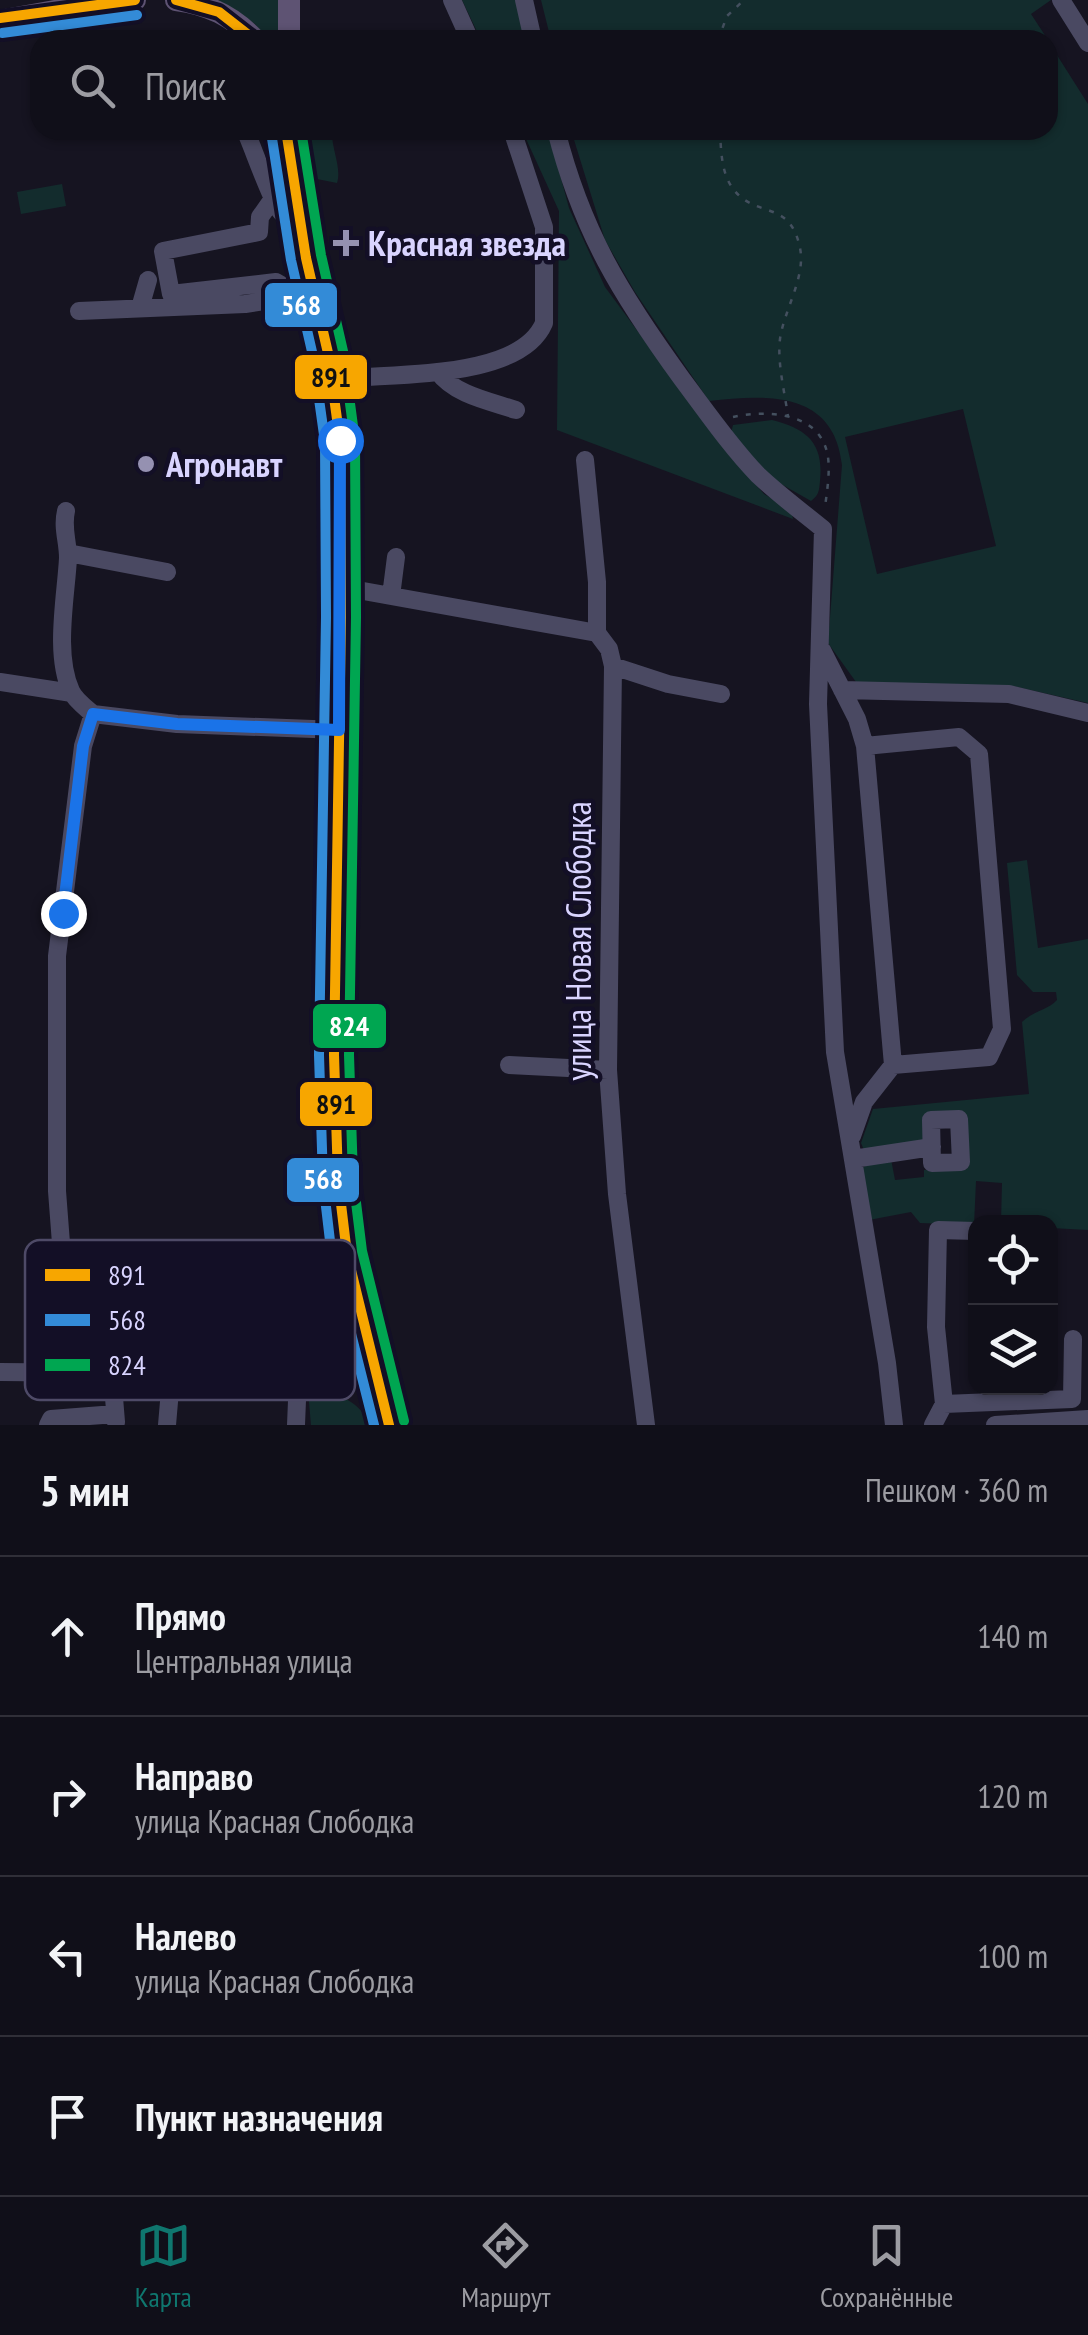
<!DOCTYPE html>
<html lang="ru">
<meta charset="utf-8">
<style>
:root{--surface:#100f19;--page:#1e1d26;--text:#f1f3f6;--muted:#9c9ca2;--line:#302f38;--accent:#0f766e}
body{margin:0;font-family:"PT Sans Narrow",sans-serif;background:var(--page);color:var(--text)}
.controls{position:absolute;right:30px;bottom:30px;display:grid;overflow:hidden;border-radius:20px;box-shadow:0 2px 8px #0004}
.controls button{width:90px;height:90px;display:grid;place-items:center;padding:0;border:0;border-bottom:2px solid var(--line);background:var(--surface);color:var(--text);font:50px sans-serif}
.stop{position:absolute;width:30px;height:30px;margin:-22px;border:8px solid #1a73e8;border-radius:50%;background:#fff}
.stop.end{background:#1a73e8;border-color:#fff;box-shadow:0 2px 10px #0008}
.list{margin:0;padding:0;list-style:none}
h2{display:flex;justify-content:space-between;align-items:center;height:130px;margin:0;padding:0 40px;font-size:42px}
h2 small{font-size:32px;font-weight:400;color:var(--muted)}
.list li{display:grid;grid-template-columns:65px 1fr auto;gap:30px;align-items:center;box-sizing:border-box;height:160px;padding:0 40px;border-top:2px solid var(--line)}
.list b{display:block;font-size:38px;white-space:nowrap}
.list p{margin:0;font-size:32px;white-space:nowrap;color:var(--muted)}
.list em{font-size:32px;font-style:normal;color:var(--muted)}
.icon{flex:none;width:55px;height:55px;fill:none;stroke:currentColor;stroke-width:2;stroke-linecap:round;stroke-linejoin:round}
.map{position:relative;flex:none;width:1088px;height:1425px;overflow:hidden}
.search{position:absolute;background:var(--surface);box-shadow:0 2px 8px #0004;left:30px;right:30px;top:30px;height:110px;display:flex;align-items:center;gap:25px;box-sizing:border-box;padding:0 35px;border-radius:30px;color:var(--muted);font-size:38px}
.sheet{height:770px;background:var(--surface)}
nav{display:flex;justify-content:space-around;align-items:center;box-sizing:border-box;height:140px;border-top:2px solid var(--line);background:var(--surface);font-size:28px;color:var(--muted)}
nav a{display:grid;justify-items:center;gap:5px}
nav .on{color:var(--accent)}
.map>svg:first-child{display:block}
.green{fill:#132c2d;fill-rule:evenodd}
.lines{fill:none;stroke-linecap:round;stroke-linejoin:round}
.path{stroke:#44505f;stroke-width:2.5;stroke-dasharray:5 8;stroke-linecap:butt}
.minor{stroke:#4a4962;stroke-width:18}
.major{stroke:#5e5373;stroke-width:22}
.bus-1-casing{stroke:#130f26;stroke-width:18}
.bus-2-casing{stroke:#130f26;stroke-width:18}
.bus-3-casing{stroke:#130f26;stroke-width:18}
.bus-1{stroke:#f7a600;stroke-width:10}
.bus-2{stroke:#338bd7;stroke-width:10}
.bus-3{stroke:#00a651;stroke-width:10}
.route{stroke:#1a73e8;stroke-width:12}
.poi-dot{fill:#9591b1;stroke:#130f26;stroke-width:4}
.labels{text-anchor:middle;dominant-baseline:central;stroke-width:9;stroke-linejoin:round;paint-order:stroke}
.poi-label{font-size:35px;font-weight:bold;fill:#d9d4ff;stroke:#130f26;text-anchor:start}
.street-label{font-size:35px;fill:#d9d4ff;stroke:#130f26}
.key{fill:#130f26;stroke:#4e4a67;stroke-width:2.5}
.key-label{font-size:28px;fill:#d9d4ff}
.line-badge{stroke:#130f26;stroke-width:4}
.badge-label{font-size:28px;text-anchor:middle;font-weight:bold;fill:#fff}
.pale-badge-label{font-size:28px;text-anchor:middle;font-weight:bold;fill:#111}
</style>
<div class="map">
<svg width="1088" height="1425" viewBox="0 0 1088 1425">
<rect width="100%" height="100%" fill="#161421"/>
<path class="green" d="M217 0H278V40H267L255 24Z
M462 0H516L526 40H481Z
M541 0H1051L1031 14 1048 40H551Z
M1048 41 1088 104V703L1013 686 856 682 828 643 842 465C834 391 768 394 709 401L635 292 605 240 571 130H1048ZM963 409 996 546 877 574 845 437Z
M309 130H332C331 149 342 167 337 183L312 178Z
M522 130H548L569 208 605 287 730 456 764 494 791 510 793 519 557 430 559 211Z
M62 184 66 206 21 214 17 192Z
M772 420C807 429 824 443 820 481 819 491 819 495 811 501L774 480 731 433 733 425Z
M1027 860 1038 948 1088 939V1230L1051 1228 1050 1222H1001L1002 1183 976 1181 974 1225 920 1223 911 1212 869 1220 860 1170 870 1162 891 1159 895 1180 924 1177V1170L967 1169 965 1113 923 1116V1141L864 1150 861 1143 873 1109 1029 1094 1022 1022C1033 1011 1048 1010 1057 1000L1056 992H1033L1017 975 1007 863Z
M320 1390C342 1396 361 1402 369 1425H311L308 1391Z"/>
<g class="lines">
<path class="path" d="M718 40 727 16 744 0
M720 130C721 150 721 174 734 190 757 219 790 199 800 248 806 277 784 310 780 339 777 363 785 393 788 417
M733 417C765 410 817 411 827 452 831 468 827 491 825 507"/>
<path class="minor" d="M452 0 470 40
M524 0 533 40
M1061 0 1088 43
M245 130C253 147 273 207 283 214 288 217 294 217 299 219
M556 130C582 232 621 295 682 379 706 411 730 446 758 475 778 494 801 511 823 529L818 704 835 1052 887 1363 894 1425
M272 200 260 217 259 232 163 251 171 294 276 282 300 296
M140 308 148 280
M79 311 245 304 303 295
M438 372C455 395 489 401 516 410
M332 380C386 372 519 382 544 323V227L512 130
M585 460 597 582V633L609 649 613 666 608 1070 617 1194 646 1425
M66 511C62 528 68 541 68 558 66 597 54 654 71 691 75 700 86 708 93 714L83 746 57 956V1191L71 1374
M68 553 167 572
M341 587 597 633
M391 596 396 557
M822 650 857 719 865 746 893 1065 864 1102 852 1136
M613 666 668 684 721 694
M0 682 72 693
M842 690 1009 694 1088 713
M93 714 177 724 339 730
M865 746 959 737 979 754 1002 1029 989 1057 893 1065
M509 1065 608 1070
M959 1119 961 1162 932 1163 931 1120Z
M853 1159 932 1147
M0 1372 112 1373 188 1365H219L324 1380 376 1375
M112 1373 116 1422
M944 1404 936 1327 938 1230 976 1231
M48 1425 51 1419 115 1414
M167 1425 172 1367
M296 1425 298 1376
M933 1425 944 1404 1072 1399 1073 1339
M995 1425 1088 1419"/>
<path class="major" d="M176 0C208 4 233 16 255 40
M0 21 99 3 135 0
M289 40V0
M286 130 306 258 328 353 340 441 341 617 334 1055 338 1179 347 1254 389 1425"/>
<defs>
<path id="bus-1" d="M176 0 219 12 255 40
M0 18 135 0
M286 130 306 258 328 353 340 441 341 617 334 1055 338 1179 347 1254 389 1425"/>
<path id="bus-2" d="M2 33 137 15
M271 132 291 260 313 356 325 442 326 617 319 1055 323 1181 332 1258 374 1425"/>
<path id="bus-3" d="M301 130 321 255 343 351 355 441 356 617 349 1055 353 1178 362 1251 404 1421"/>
</defs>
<use href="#bus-1" class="bus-1-casing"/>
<use href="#bus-2" class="bus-2-casing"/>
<use href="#bus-3" class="bus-3-casing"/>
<use href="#bus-1" class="bus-1"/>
<use href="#bus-2" class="bus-2"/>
<use href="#bus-3" class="bus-3"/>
</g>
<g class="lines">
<path class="route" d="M63 913 83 746 93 714 177 724 339 730 340 440"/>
</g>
<g class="poi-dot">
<path d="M341 228h10v10h10v10h-10v10h-10v-10h-10v-10h10z"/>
<circle cx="146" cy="464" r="10"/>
</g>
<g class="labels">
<g class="poi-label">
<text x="368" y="243">Красная звезда</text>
<text x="166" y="464">Агронавт</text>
</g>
<g class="street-label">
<text transform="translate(578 941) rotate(-90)">улица Новая Слободка</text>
</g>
</g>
<rect x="25" y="1240" width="330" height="160" rx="15" class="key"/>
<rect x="45" y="1269" width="45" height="12" fill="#f7a600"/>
<rect x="45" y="1314" width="45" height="12" fill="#338bd7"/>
<rect x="45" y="1359" width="45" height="12" fill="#00a651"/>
<g class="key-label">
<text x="108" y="1285">891</text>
<text x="108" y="1330">568</text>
<text x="108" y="1375">824</text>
</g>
<g class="line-badge">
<rect x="263" y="281" width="76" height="48" rx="10" fill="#338bd7"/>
<rect x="293" y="353" width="76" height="48" rx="10" fill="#f7a600"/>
<rect x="311" y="1002" width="77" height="48" rx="10" fill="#00a651"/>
<rect x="298" y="1080" width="76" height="48" rx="10" fill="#f7a600"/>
<rect x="285" y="1156" width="76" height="48" rx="10" fill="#338bd7"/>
</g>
<g class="badge-label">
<text x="301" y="315">568</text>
<text x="349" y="1036">824</text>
<text x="323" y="1189">568</text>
</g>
<g class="pale-badge-label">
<text x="331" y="387">891</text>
<text x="336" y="1114">891</text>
</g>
</svg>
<div class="controls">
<button><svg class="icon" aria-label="locate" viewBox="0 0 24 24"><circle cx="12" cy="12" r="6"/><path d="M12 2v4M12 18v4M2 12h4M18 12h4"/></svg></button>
<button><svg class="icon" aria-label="layers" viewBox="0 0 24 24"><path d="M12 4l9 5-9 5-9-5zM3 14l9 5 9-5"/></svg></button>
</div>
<div class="stop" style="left:340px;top:440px"></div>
<div class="stop end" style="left:63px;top:913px"></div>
<div class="search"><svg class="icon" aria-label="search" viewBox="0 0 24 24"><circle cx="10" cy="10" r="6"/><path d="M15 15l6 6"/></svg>Поиск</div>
</div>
<section class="sheet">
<h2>5 мин<small>Пешком · 360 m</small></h2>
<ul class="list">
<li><svg class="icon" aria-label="ahead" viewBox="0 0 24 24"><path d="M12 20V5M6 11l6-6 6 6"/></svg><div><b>Прямо</b><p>Центральная улица</p></div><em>140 m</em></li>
<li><svg class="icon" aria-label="right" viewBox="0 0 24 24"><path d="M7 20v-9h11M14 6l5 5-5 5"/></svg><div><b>Направо</b><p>улица Красная Слободка</p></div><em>120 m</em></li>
<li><svg class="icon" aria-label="left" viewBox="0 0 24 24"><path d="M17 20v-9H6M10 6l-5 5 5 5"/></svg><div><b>Налево</b><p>улица Красная Слободка</p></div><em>100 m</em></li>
<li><svg class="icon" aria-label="arrive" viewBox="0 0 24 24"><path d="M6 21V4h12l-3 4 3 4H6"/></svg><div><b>Пункт назначения</b></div></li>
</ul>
</section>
<nav>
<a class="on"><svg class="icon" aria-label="map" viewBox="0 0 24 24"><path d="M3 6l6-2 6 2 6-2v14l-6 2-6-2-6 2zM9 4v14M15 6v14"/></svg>Карта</a>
<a><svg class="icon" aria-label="directions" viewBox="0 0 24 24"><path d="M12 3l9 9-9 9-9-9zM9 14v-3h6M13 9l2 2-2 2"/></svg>Маршрут</a>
<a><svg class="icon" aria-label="saved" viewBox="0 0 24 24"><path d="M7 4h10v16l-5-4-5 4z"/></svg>Сохранённые</a>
</nav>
